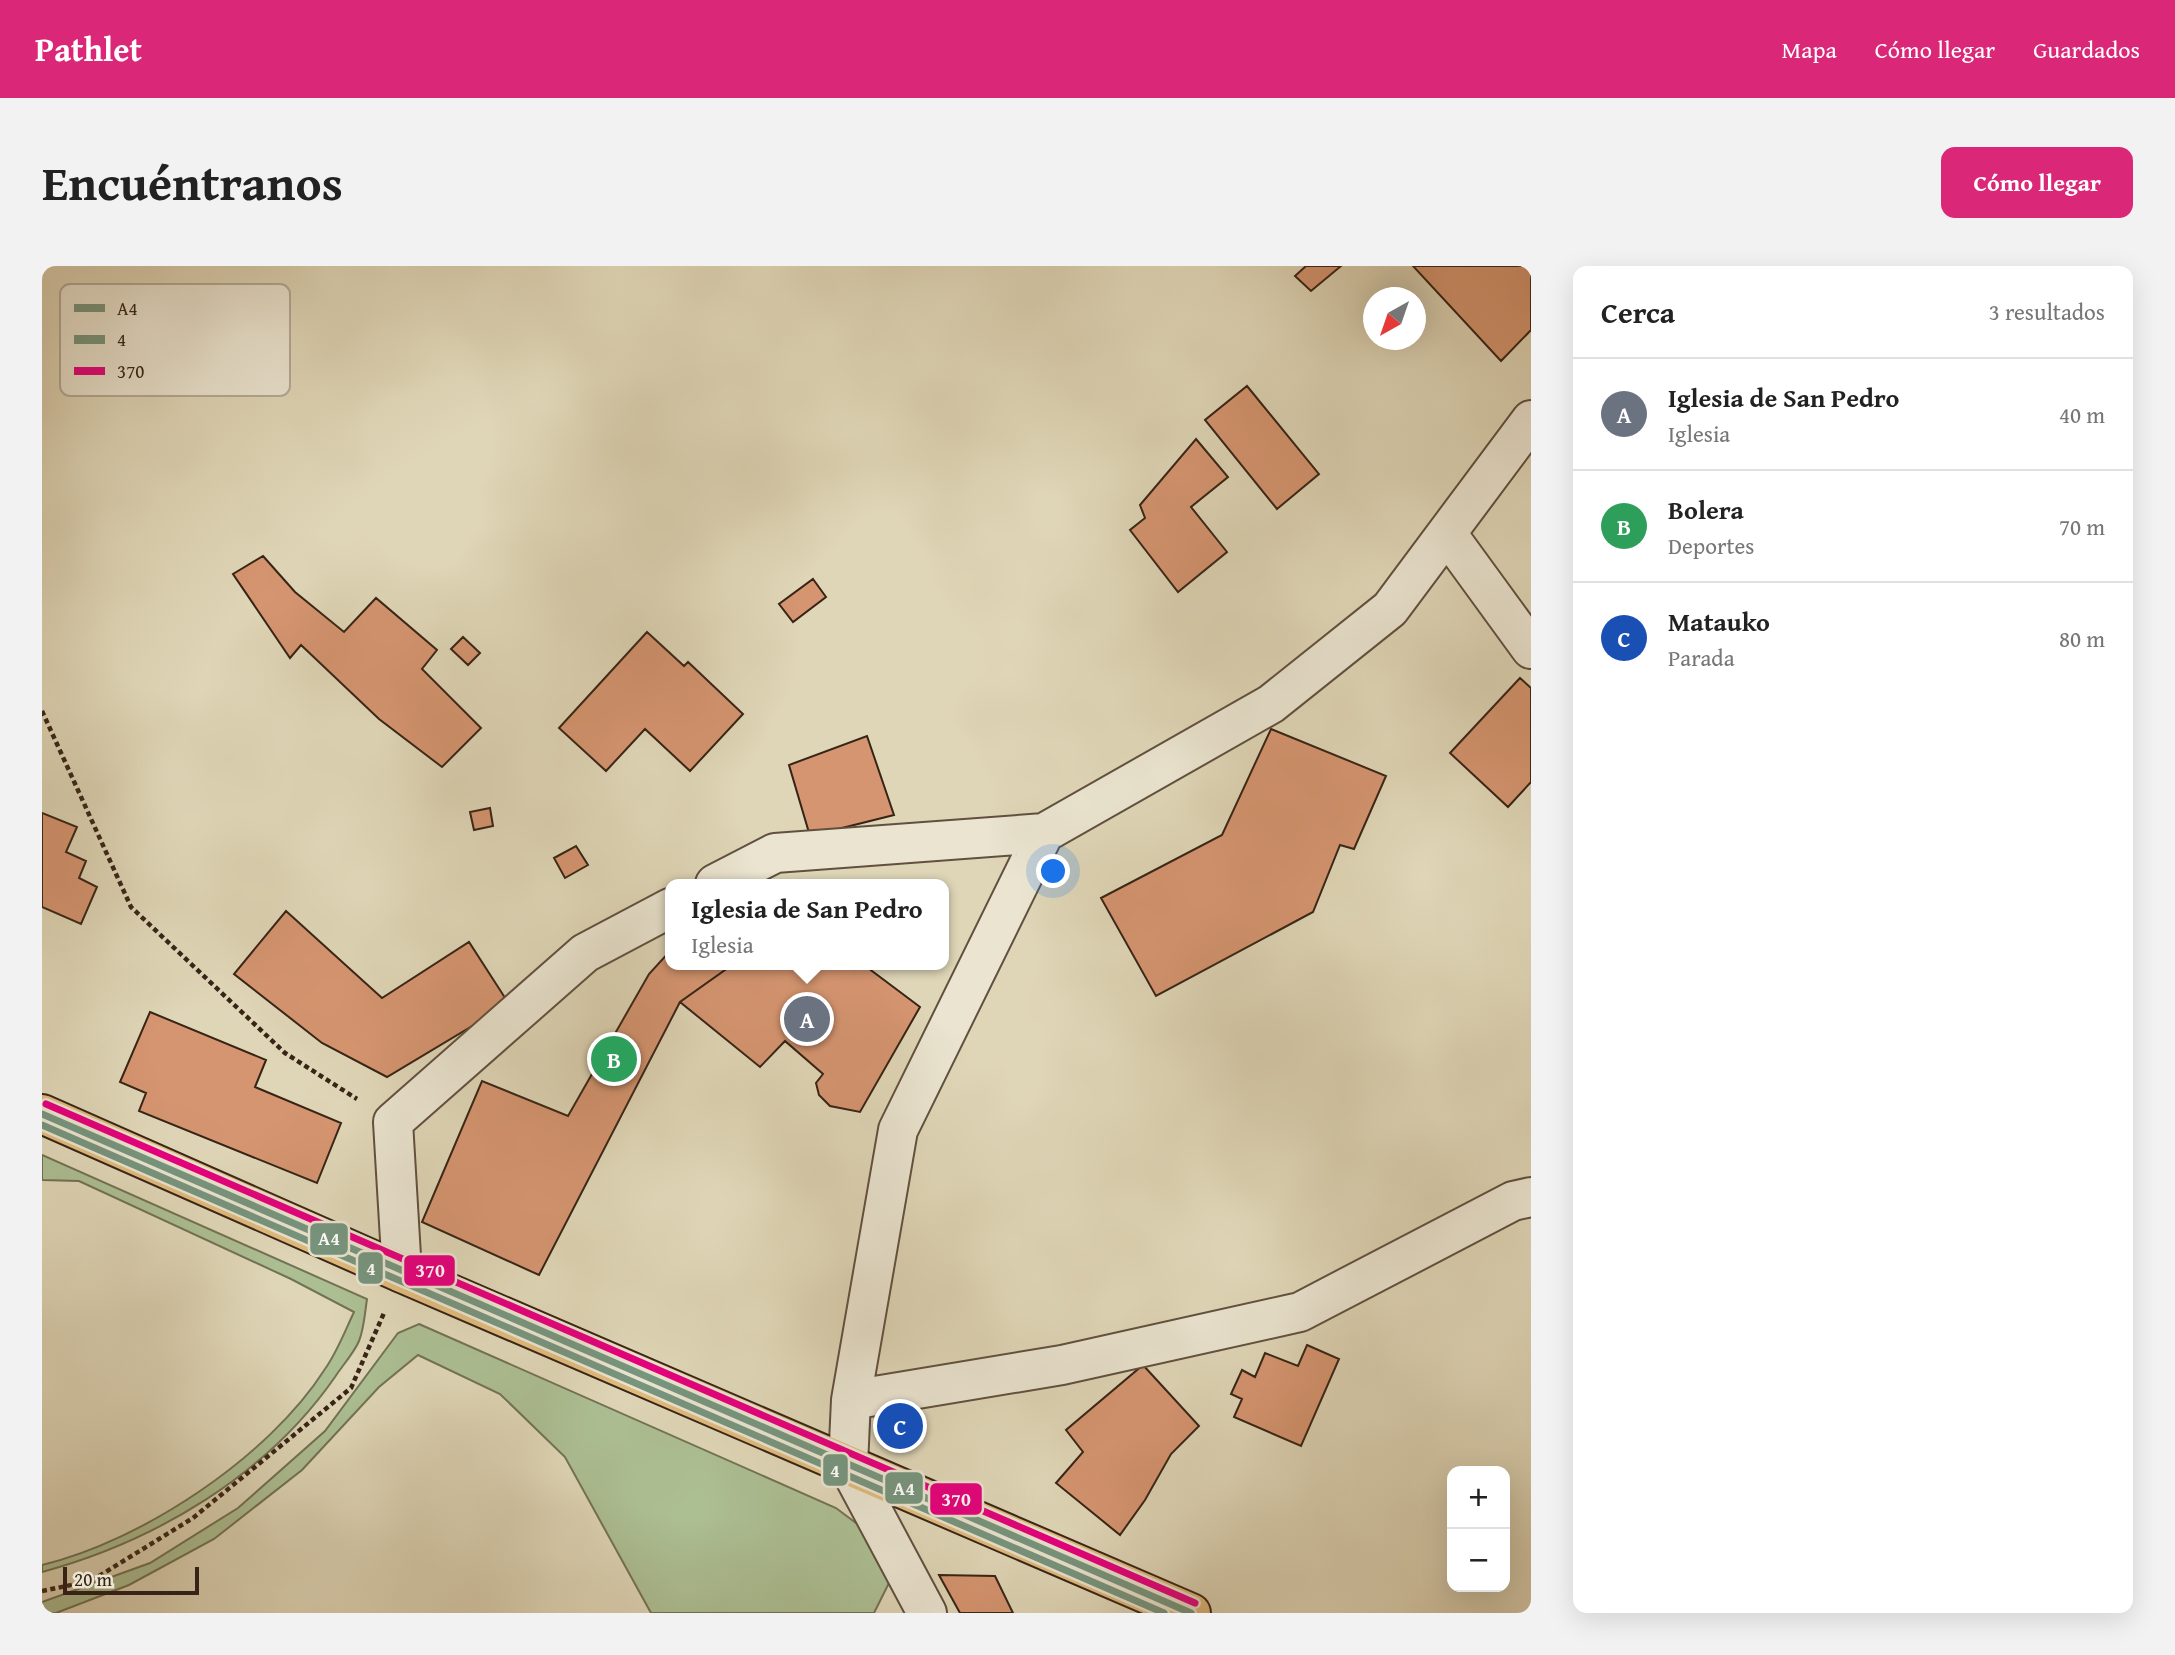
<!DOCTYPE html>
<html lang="es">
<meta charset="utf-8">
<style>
:root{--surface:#fff;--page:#f2f2f2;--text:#222;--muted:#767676;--line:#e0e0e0;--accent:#db2777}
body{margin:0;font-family:"Gentium Book Plus",serif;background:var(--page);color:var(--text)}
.controls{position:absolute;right:21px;bottom:21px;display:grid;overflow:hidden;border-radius:14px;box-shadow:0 7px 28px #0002}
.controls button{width:63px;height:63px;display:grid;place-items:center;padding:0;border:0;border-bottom:2px solid var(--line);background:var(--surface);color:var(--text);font:35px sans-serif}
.compass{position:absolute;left:1321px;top:21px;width:63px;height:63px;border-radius:50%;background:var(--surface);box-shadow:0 7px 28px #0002;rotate:220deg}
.scale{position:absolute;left:21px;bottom:18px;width:136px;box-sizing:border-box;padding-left:7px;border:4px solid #372417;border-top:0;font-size:19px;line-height:24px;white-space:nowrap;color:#372417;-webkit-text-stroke:5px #eae4d0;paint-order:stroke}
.you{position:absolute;left:1012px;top:606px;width:24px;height:24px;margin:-18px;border:5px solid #fff;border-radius:50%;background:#1a73e8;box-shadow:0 0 0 10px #1a73e833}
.badge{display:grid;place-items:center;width:46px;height:46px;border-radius:50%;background:var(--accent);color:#fff;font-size:23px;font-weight:700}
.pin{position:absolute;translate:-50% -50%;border:4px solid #fff;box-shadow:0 2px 7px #0006}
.popup{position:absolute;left:623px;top:613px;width:284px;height:91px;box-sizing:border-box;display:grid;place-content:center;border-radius:14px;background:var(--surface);filter:drop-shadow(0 2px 5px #0005);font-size:23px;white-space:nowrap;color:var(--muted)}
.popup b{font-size:26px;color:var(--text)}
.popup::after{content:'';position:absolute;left:50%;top:100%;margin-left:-14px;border:14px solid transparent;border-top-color:var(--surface)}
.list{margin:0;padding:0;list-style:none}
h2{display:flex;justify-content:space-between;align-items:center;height:91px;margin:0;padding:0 28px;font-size:30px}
h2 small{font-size:23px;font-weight:400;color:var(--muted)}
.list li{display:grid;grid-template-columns:46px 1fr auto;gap:21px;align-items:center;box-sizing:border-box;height:112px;padding:0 28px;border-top:2px solid var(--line)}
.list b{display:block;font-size:26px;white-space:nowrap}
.list p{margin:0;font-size:23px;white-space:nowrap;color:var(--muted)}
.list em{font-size:23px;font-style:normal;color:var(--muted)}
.map{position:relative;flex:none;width:1489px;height:1347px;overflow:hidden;border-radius:14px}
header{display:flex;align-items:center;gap:42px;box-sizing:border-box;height:98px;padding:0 35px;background:var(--accent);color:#fff}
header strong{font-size:33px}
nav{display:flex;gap:38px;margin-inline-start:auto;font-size:24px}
.intro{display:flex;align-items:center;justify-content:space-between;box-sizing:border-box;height:168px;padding:0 42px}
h1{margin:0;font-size:49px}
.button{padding:18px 32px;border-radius:14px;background:var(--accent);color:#fff;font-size:24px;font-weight:700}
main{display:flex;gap:42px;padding:0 42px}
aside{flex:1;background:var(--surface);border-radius:14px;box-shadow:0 7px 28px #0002}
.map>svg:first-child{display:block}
.green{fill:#acbf93;stroke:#727255;stroke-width:2}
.building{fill:#d59570;stroke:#372417;stroke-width:2}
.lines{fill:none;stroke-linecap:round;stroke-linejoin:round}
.minor-casing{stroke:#61503f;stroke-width:42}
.major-casing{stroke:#372417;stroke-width:42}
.path{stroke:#372417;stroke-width:4.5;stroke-dasharray:5 3.5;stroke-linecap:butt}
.minor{stroke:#eae4d0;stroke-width:38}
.major{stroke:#e0bb7c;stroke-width:38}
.bus-1-casing{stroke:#eae4d0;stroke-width:12}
.bus-2-casing{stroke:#eae4d0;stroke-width:12}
.bus-3-casing{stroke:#eae4d0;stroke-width:12}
.bus-1{stroke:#77957e;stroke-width:7}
.bus-2{stroke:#77957e;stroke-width:7}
.bus-3{stroke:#e5007d;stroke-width:7}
.key{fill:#eae4d0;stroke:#b4aa98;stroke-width:2}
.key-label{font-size:19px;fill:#372417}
.line-badge{stroke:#eae4d0;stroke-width:2.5}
.badge-label{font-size:19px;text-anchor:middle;font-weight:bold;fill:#fff}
</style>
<header>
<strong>Pathlet</strong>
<nav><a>Mapa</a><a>Cómo llegar</a><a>Guardados</a></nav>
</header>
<div class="intro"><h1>Encuéntranos</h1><a class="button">Cómo llegar</a></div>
<main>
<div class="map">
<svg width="1489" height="1347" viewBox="0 0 1489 1347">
<rect width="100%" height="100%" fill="#dfd6b7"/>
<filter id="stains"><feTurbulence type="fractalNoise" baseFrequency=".00286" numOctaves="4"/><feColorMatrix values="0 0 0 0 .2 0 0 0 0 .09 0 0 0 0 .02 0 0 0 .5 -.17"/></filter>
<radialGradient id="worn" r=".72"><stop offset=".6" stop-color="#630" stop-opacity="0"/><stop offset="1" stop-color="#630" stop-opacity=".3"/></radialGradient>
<path class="green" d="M0 889 325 1033C323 1046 322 1063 317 1075 312 1087 300 1100 293 1111 225 1209 114 1275 0 1306V1299C100 1275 227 1191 283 1103 295 1086 303 1065 312 1046L249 1013 37 915 0 914Z
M377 1058 794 1242 830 1269 847 1317 832 1347H609L523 1191 458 1128 376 1089 337 1121 260 1204 172 1273 87 1319 14 1347H0V1336L108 1297 196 1242 283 1165 356 1067Z"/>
<path class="building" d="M1264 0H1299L1269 25 1253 10Z
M1371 0H1489V64L1459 95Z
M1205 120 1277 208 1235 243 1163 154Z
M1154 173 1186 211 1149 241 1185 286 1136 326 1088 264 1103 252 1098 239Z
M221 290 253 326 302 366 334 332 395 384 380 403 439 462 400 501 337 453 259 379 248 392 191 308Z
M771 313 784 331 751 356 737 338Z
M605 366 642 400 646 396 701 448 648 505 603 463 564 505 517 462Z
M421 371 438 387 426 399 409 383Z
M1478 412 1489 422V516L1466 541 1408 487Z
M1229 463 1344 510 1312 583 1298 579 1271 646 1114 730 1059 632 1180 569Z
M825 470 852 549 768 570 747 499Z
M448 542 451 560 432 564 428 546Z
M0 547 35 561 24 586 44 595 37 612 55 621 39 658 0 641Z
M534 580 546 599 523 612 512 592Z
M244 645 340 732 427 676 467 738 345 811 280 777 192 708Z
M628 685V699H690L638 736 497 1009 380 956 440 815 526 850 607 708Z
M690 699H822L878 741 818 846 788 840 777 829 774 817 781 808 743 775 718 801 638 736Z
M108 746 224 794 213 821 299 857 275 917 97 845 104 827 78 816Z
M1265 1079 1297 1093 1259 1180 1192 1151 1200 1133 1189 1128 1200 1104 1213 1111 1223 1087 1256 1100Z
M1101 1099 1157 1160 1129 1188 1103 1234 1078 1269 1014 1217 1041 1186 1024 1164Z
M897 1309 953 1310 971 1347H918Z"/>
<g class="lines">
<defs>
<path id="minor" d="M1406 269 1489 383
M673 618 733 587 1002 567 1229 438 1348 343 1489 154
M360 1007 351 856 543 687 628 642
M809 1134 1020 1099 1258 1046 1471 935 1489 931
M885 1347 806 1199 809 1134 856 864 1002 567"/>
<path id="major" d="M0 848 360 1007 1149 1347"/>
</defs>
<use href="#minor" class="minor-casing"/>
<use href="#major" class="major-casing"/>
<path class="path" d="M0 445 89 641 243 787 315 833
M0 1325 49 1315 151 1252 309 1122 342 1047"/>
<use href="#minor" class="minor"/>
<use href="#major" class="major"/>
<defs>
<path id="bus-1" d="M0 848 1149 1347"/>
<path id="bus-2" d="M0 859 1122 1347"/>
<path id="bus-3" d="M4 838 1153 1337"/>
</defs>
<use href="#bus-1" class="bus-1-casing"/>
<use href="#bus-2" class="bus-2-casing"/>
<use href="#bus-3" class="bus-3-casing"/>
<use href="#bus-1" class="bus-1"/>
<use href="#bus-2" class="bus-2"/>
<use href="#bus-3" class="bus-3"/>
</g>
<rect x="18" y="18" width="230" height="112" rx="10" class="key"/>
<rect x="32" y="38" width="31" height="8" fill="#77957e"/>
<rect x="32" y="69" width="31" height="9" fill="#77957e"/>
<rect x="32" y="101" width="31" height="8" fill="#e5007d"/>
<g class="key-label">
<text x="75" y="49">A4</text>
<text x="75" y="80">4</text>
<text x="75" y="112">370</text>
</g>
<g class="line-badge">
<rect x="267" y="956" width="40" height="34" rx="7" fill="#77957e"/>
<rect x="315" y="985" width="27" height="34" rx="7" fill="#77957e"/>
<rect x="361" y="988" width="53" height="33" rx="7" fill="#e5007d"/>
<rect x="780" y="1187" width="27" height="34" rx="7" fill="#77957e"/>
<rect x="842" y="1205" width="40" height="34" rx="7" fill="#77957e"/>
<rect x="887" y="1216" width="54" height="34" rx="7" fill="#e5007d"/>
</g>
<g class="badge-label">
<text x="287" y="979">A4</text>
<text x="329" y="1009">4</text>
<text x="388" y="1011">370</text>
<text x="793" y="1211">4</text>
<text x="862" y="1229">A4</text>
<text x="914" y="1240">370</text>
</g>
<rect width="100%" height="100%" filter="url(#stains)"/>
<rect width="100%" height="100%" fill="url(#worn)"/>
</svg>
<div class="controls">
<button>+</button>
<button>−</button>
</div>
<svg class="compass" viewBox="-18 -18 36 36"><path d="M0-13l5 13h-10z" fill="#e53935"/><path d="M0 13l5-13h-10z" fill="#767676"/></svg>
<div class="scale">20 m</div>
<div class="you"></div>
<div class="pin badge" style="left:765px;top:753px;background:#6b7280">A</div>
<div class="popup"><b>Iglesia de San Pedro</b>Iglesia</div>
<div class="pin badge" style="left:572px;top:793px;background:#2e9e5b">B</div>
<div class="pin badge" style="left:858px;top:1160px;background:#1a4fb4">C</div>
</div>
<aside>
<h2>Cerca<small>3 resultados</small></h2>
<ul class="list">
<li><span class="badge" style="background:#6b7280">A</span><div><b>Iglesia de San Pedro</b><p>Iglesia</p></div><em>40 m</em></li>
<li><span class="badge" style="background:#2e9e5b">B</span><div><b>Bolera</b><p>Deportes</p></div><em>70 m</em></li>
<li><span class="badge" style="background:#1a4fb4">C</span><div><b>Matauko</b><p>Parada</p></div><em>80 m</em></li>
</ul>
</aside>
</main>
